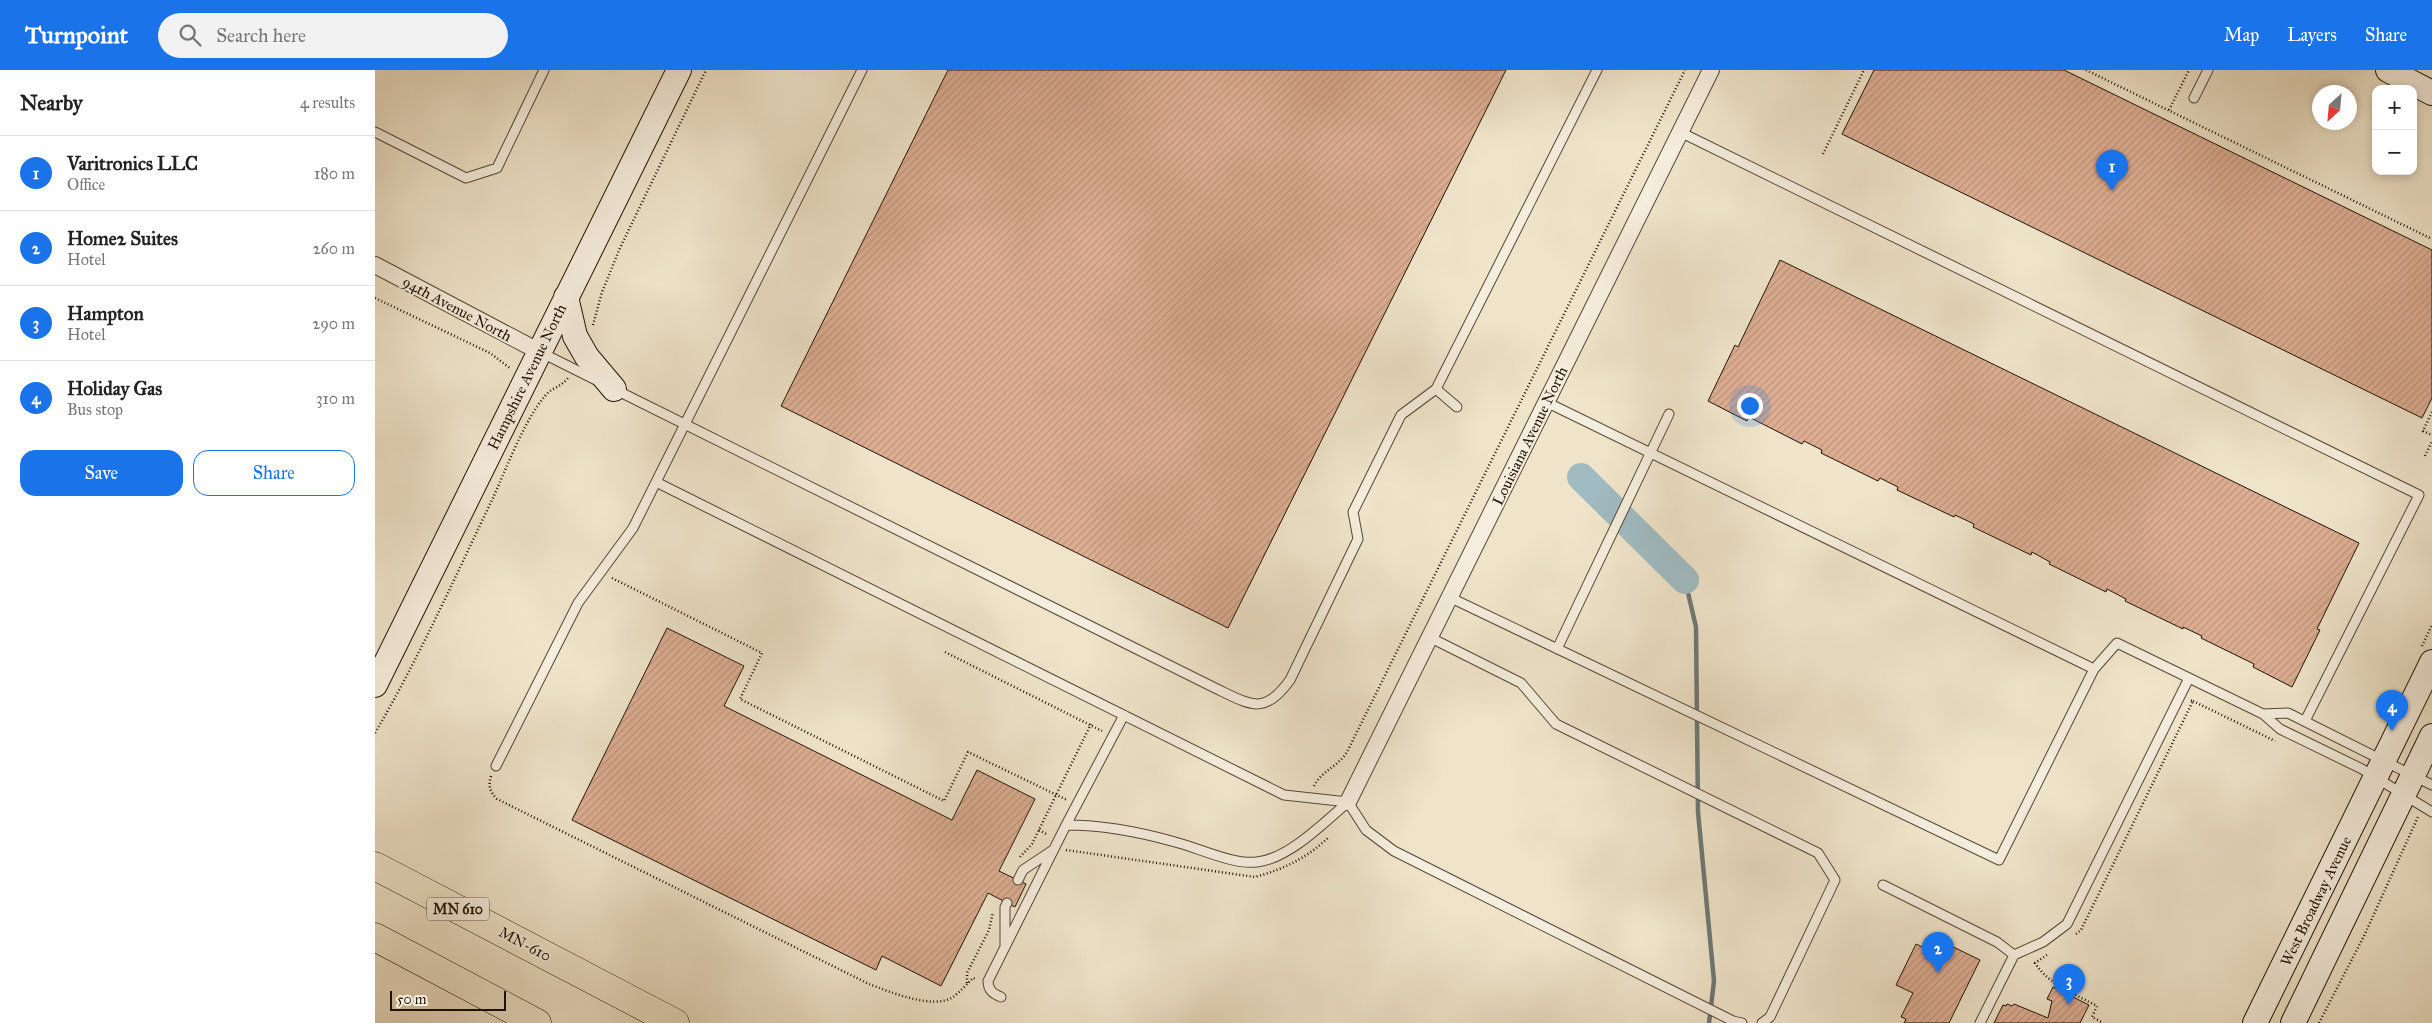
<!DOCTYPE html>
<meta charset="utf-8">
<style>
:root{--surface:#fff;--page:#f2f2f2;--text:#222;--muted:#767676;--line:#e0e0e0;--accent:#1a73e8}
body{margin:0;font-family:"IM FELL Great Primer",serif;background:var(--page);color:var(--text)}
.controls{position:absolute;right:15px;top:15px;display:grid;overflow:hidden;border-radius:10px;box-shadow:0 2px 8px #0003}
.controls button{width:45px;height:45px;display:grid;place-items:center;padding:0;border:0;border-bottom:1px solid var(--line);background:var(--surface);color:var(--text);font:25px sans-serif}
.compass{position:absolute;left:1937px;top:15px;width:45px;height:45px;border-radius:50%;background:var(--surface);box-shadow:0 2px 8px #0003;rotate:206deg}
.scale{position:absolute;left:15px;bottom:12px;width:116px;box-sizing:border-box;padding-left:5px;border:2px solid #211303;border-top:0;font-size:14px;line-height:18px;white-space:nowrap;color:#211303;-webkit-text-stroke:4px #f5eddd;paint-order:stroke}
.you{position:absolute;left:1374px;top:335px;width:18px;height:18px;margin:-12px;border:4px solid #fff;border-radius:50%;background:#1a73e8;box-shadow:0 0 0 8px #1a73e833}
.badge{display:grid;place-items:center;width:32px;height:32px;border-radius:50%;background:var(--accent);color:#fff;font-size:16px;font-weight:700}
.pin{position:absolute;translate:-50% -41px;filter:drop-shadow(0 1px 2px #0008)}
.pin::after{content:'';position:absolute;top:26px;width:18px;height:15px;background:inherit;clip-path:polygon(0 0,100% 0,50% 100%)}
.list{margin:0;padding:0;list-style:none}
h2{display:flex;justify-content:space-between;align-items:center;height:65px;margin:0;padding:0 20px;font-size:21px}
h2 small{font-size:16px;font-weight:400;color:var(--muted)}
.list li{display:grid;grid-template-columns:32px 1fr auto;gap:15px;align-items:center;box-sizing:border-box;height:75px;padding:0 20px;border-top:1px solid var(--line)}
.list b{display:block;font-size:19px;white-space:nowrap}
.list p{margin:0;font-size:16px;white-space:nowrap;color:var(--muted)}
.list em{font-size:16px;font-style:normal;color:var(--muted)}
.actions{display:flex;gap:10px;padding:15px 20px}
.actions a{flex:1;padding:11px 0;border:1px solid var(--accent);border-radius:15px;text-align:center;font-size:18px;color:var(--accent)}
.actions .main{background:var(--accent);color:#fff}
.icon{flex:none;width:28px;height:28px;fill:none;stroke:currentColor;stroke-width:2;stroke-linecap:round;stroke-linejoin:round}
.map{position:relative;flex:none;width:2057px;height:953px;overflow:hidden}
header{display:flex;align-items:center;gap:30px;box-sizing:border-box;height:70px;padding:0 25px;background:var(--accent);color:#fff}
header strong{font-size:24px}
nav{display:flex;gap:28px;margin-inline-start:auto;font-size:18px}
.search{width:350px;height:45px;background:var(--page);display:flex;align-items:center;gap:12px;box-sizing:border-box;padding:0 18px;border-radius:28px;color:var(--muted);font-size:19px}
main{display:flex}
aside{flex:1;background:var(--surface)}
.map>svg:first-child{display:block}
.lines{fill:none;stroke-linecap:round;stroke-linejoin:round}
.stream{stroke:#6d7876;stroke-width:4.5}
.river{stroke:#a0bbc2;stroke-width:28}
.building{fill:url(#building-hatch);stroke:#211303}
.lane-casing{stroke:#544735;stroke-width:11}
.street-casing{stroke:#544735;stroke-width:18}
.secondary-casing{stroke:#211303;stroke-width:26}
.highway-casing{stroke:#211303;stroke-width:29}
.path{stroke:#211303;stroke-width:2.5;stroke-dasharray:1 2.5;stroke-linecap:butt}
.lane{stroke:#f5eddd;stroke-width:9}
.street{stroke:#f5eddd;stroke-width:16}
.secondary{stroke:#f5eddd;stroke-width:24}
.highway{stroke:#efe4ca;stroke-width:28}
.labels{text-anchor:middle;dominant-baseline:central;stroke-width:4;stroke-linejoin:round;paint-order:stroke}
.shield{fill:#f5eddd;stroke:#615444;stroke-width:1}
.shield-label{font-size:14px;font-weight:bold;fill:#211303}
.street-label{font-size:15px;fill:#211303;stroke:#f5eddd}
</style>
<header>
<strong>Turnpoint</strong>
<div class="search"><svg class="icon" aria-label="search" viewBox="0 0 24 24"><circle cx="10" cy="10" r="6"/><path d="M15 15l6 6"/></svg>Search here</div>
<nav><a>Map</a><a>Layers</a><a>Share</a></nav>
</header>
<main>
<aside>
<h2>Nearby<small>4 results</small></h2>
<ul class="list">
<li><span class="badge">1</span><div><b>Varitronics LLC</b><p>Office</p></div><em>180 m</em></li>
<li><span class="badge">2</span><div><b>Home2 Suites</b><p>Hotel</p></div><em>260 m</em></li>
<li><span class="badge">3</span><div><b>Hampton</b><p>Hotel</p></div><em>290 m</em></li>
<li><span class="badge">4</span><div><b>Holiday Gas</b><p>Bus stop</p></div><em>310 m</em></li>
</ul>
<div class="actions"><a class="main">Save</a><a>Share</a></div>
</aside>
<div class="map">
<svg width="2057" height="953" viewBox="0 0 2057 953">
<defs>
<pattern id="building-hatch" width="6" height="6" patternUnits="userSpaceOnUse" patternTransform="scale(1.25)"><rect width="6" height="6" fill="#ddae93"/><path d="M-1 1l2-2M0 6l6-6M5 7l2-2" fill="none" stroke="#bd957d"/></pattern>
</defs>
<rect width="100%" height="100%" fill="#efe4ca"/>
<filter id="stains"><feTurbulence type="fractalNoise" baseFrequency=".004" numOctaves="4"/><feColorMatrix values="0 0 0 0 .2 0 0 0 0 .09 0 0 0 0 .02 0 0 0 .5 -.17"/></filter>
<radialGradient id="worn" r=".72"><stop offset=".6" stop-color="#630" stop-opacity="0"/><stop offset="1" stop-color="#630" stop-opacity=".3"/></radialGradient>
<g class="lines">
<path class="stream" d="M1310 510 1321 557 1323 742 1339 911 1334 953"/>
<path class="river" d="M1206 407 1310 510"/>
</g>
<path class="building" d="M573 0H1131L853 558 406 336Z
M1499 0H1689L2057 180V328L2047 348 1467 64Z
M1405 190 1984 473 1942 559 1945 560 1917 617 1878 597 1879 594 1826 568 1827 566 1808 557V559L1750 531 1751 529 1732 519 1731 522 1674 494 1675 492 1657 482 1656 485 1598 457 1599 454 1580 445 1579 447 1522 420 1523 417 1505 408 1503 411 1446 383 1447 380 1429 371 1427 374 1374 347 1372 351 1333 331 1360 275 1363 277Z
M292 558 369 596 349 636 577 750 602 700 660 729 624 801 651 814 640 837 613 823 566 916 507 886 501 900 197 750Z
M1562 869 1605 890 1574 953H1529L1531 949 1526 947 1538 923 1521 915 1541 874 1556 881Z
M1678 917 1714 935 1705 953H1619L1628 935 1631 936 1632 934 1637 936 1639 934 1673 948 1677 931 1672 929Z"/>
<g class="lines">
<defs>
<path id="lane" d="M487 0 281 412 909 725 973 732
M1819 28 1833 0
M0 62 91 108 122 98 169 0
M1305 62 2044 425 1930 651
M165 282 221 310
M239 319 840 618C876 635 889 646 915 610L983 469 978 442 1026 345 1061 319 1222 0
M1061 319 1082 337
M1171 332 1719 599 1742 573 1814 608
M1074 527 1624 790 1719 599
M1054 567 1146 613 1181 654 1443 783 1460 810 1395 947 1387 953
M1182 579 1294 344
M749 645 691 755C729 755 765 762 800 772 824 778 858 795 882 792 913 789 950 752 973 732
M121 696 203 533 258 458 281 412
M2057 715 1913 643 1888 644 1905 659 1987 699 2057 742
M973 732 991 760 1019 781 1358 951 1367 953
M643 810 648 800 678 780
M1508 815 1622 872 1639 885
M630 875V837L632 833
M626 927C619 924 613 921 613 911L691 755
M1605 953 1639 885 1668 872 1692 854 1814 608 1888 644"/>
<path id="street" d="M0 195 165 282
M973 732 1336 0"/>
<path id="secondary" d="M2013 0 2057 23
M191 227 200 266 212 287 239 319
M0 615 304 0
M1880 953 2057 592
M1918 953 2057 666"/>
<path id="highway" d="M0 796 300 953
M0 867 162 953"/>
</defs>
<use href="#lane" class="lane-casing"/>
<use href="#street" class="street-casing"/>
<use href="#secondary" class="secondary-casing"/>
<use href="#highway" class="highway-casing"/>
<path class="path" d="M1711 0 2057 169
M1794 40 1814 0
M1448 84 1489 0
M0 228 115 283 136 299
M218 255 227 222 245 178 331 0
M2057 342 2048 361 2057 365
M2050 386 2057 371
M237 508 387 583 365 629 569 731 593 682 692 730
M2047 576 2057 555
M570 582 727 661
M1818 631 1900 671
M0 663C44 588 80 507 118 428 131 399 150 349 170 326 176 318 186 317 193 308
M116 706C113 716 115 722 122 729L494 914C515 922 558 940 578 927 585 922 592 914 598 908L601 909
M939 716C947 700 965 696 973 680L1310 0
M664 760 673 765
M691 780 880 807C909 799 932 788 954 767
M645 787 657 774 716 654
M1701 864 1706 860 1818 631 1815 630
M1672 885 1660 893C1674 915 1700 924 1722 936L1717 947 1728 953
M592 913V903L614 860 618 842
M1944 953 1989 866 2043 747"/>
<use href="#lane" class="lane"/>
<use href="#street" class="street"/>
<use href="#secondary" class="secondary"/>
<use href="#highway" class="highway"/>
</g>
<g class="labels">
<rect class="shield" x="52" y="827.5" width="62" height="23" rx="4"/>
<g class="shield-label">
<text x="83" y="839">MN 610</text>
</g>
<g class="street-label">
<text transform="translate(82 239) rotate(28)">94th Avenue North</text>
<text transform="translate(152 307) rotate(-64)">Hampshire Avenue North</text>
<text transform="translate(1155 366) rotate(-64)">Louisiana Avenue North</text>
<text transform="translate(1941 831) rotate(-64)">West Broadway Avenue</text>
<text transform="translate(150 874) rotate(28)">MN-610</text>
</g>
</g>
<rect width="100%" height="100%" filter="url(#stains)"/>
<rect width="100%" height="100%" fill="url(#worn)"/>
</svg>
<div class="controls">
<button>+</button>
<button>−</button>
</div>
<svg class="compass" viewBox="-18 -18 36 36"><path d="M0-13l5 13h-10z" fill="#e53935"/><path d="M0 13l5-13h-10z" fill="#767676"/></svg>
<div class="scale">50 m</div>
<div class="you"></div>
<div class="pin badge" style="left:1737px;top:121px">1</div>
<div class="pin badge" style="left:1563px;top:903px">2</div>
<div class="pin badge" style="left:1694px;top:935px">3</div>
<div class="pin badge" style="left:2017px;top:661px">4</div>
</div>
</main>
